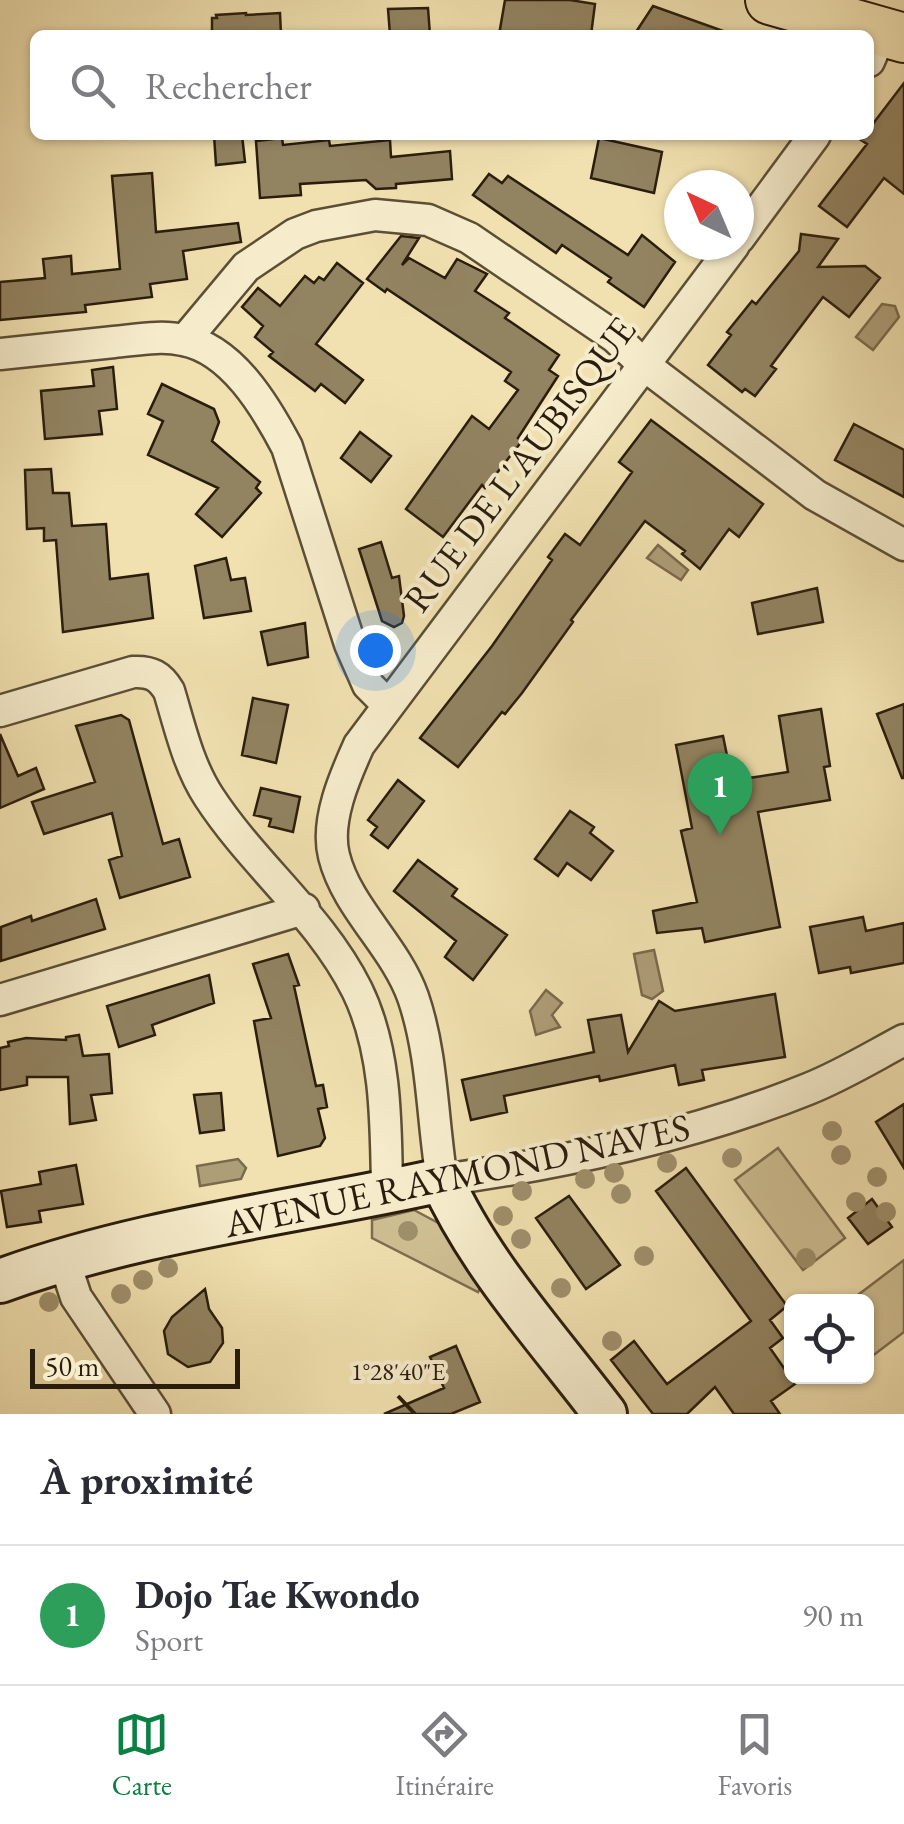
<!DOCTYPE html>
<html lang="fr">
<meta charset="utf-8">
<style>
:root{--surface:#fff;--page:#f2f2f3;--text:#2b2b33;--muted:#7c7c81;--line:#e1e1e2;--accent:#0b8043}
body{margin:0;font-family:"EB Garamond",serif;background:var(--page);color:var(--text)}
.controls{position:absolute;right:30px;bottom:30px;display:grid;overflow:hidden;border-radius:15px;box-shadow:0 2px 8px #0004}
.controls button{width:90px;height:90px;display:grid;place-items:center;padding:0;border:0;border-bottom:2px solid var(--line);background:var(--surface);color:var(--text);font:50px sans-serif}
.compass{position:absolute;left:664px;top:170px;width:90px;height:90px;border-radius:50%;background:var(--surface);box-shadow:0 2px 8px #0004;rotate:316deg}
.scale{position:absolute;left:30px;bottom:25px;width:210px;box-sizing:border-box;padding-left:10px;border:5px solid #2b1d0c;border-top:0;font-size:28px;line-height:35px;white-space:nowrap;color:#2b1d0c;-webkit-text-stroke:8px #f6eccc;paint-order:stroke}
.you{position:absolute;left:375px;top:650px;width:35px;height:35px;margin:-25px;border:8px solid #fff;border-radius:50%;background:#1a73e8;box-shadow:0 0 0 15px #1a73e833}
.badge{display:grid;place-items:center;width:65px;height:65px;border-radius:50%;background:var(--accent);color:#fff;font-size:32px;font-weight:700}
.pin{position:absolute;translate:-50% -82px;filter:drop-shadow(0 2px 5px #0008)}
.pin::after{content:'';position:absolute;top:52px;width:35px;height:30px;background:inherit;clip-path:polygon(0 0,100% 0,50% 100%)}
.list{margin:0;padding:0;list-style:none}
h2{display:flex;justify-content:space-between;align-items:center;height:130px;margin:0;padding:0 40px;font-size:42px}
h2 small{font-size:32px;font-weight:400;color:var(--muted)}
.list li{display:grid;grid-template-columns:65px 1fr auto;gap:30px;align-items:center;box-sizing:border-box;height:140px;padding:0 40px;border-top:2px solid var(--line)}
.list b{display:block;font-size:38px;white-space:nowrap}
.list p{margin:0;font-size:32px;white-space:nowrap;color:var(--muted)}
.list em{font-size:32px;font-style:normal;color:var(--muted)}
.icon{flex:none;width:55px;height:55px;fill:none;stroke:currentColor;stroke-width:2;stroke-linecap:round;stroke-linejoin:round}
.map{position:relative;flex:none;width:904px;height:1414px;overflow:hidden}
.search{position:absolute;background:var(--surface);box-shadow:0 2px 8px #0004;left:30px;right:30px;top:30px;height:110px;display:flex;align-items:center;gap:25px;box-sizing:border-box;padding:0 35px;border-radius:15px;color:var(--muted);font-size:38px}
.sheet{height:270px;background:var(--surface)}
nav{display:flex;justify-content:space-around;align-items:center;box-sizing:border-box;height:140px;border-top:2px solid var(--line);background:var(--surface);font-size:28px;color:var(--muted)}
nav a{display:grid;justify-items:center;gap:5px}
nav .on{color:var(--accent)}
.map>svg:first-child{display:block}
.green{fill:#cfc094;stroke:#7d6e50;stroke-width:2.5}
.water{fill:#ae9e78;stroke:#7a6a4d;stroke-width:2.5}
.building{fill:#928361;stroke:#2b1d0c;stroke-width:2.5}
.lines{fill:none;stroke-linecap:round;stroke-linejoin:round}
.street-casing{stroke:#5c4e35;stroke-width:35}
.secondary-casing{stroke:#2b1d0c;stroke-width:48}
.primary-casing{stroke:#2b1d0c;stroke-width:52}
.street{stroke:#f6eccc;stroke-width:30}
.secondary{stroke:#f6eccc;stroke-width:42}
.primary{stroke:#f1e1b0;stroke-width:48}
.tree{fill:#9f906c}
.ticks{fill:none;stroke:#2b1d0c;stroke-width:4}
.labels{text-anchor:middle;dominant-baseline:central;stroke-width:8;stroke-linejoin:round;paint-order:stroke}
.street-label{font-size:38px;fill:#2b1d0c;stroke:#f6eccc}
.ticks-label{font-size:25px;text-anchor:middle;fill:#2b1d0c;stroke:#f6eccc;stroke-width:8;stroke-linejoin:round;paint-order:stroke}
</style>
<div class="map">
<svg width="904" height="1414" viewBox="0 0 904 1414">
<rect width="100%" height="100%" fill="#f1e1b0"/>
<filter id="stains"><feTurbulence type="fractalNoise" baseFrequency=".002" numOctaves="4"/><feColorMatrix values="0 0 0 0 .2 0 0 0 0 .09 0 0 0 0 .02 0 0 0 .5 -.17"/></filter>
<radialGradient id="worn" r=".72"><stop offset=".6" stop-color="#630" stop-opacity="0"/><stop offset="1" stop-color="#630" stop-opacity=".3"/></radialGradient>
<path class="green" d="M778 1148 845 1238 803 1270 735 1180Z
M414 1210 442 1225 482 1285 478 1292 372 1238V1220Z
M904 1260V1332L871 1357 867 1351 866 1302 850 1301Z"/>
<path class="water" d="M882 304 895 306 899 317 873 350 856 337Z
M658 545 688 570 681 580 647 558Z
M654 950 663 991 652 999 642 995 634 954Z
M546 990 562 1003 552 1015 560 1027 536 1035 530 1011Z
M238 1159 246 1168 241 1179 200 1186 197 1166Z"/>
<path class="building" d="M505 0H570L595 4 591 35H499Z
M653 6 726 32 725 35H634Z
M428 8 430 35H390L388 9Z
M246 13V15L280 13 281 35H212V18H217L216 15Z
M904 83V194L884 178 847 227 819 206 867 144 861 140 869 135V129Z
M214 135H242L245 162 216 165Z
M282 138 283 145 329 140 330 146 390 140 391 157 450 151 452 179 396 184V188L376 189 366 180 300 184 301 195 260 198 256 141Z
M599 138 662 152 654 193 591 178Z
M152 173 156 232 238 223 241 242 183 251 187 279 150 284 152 297 85 305 86 312 0 320V282L45 278 43 259 71 256 72 274 120 269 112 176Z
M489 174 502 183 508 176 628 255 642 235 675 262 644 307 608 282 611 278 562 245 556 253 473 195Z
M801 234 838 239 818 267 865 266 880 278 849 317 823 297 771 366 776 369 755 396 745 389 742 392 708 365 731 335 727 332 752 301 756 304 799 251Z
M401 236 419 238 402 265 409 258 445 278 457 259 487 274 475 291 509 313 505 318 559 355 549 370 558 376 518 438 522 441 485 488 482 485 443 537 406 509 472 416 489 429 518 390 505 381 511 372 387 289 385 292 367 279Z
M337 263 363 283 316 344 363 380 345 403 321 384 315 391 269 356 273 352 255 337 263 326 242 307 258 288 280 306 305 276 314 283 319 277 324 280Z
M113 367 117 409 99 411 102 434 45 439 41 391 94 386 92 370Z
M162 384 214 409 219 422 212 441 260 482 256 488 261 493 222 537 196 514 218 488 148 455 163 421 148 414Z
M651 420 763 504 739 537 729 529 700 569 682 554 685 551 645 521 571 620 573 622 522 693 505 714 502 712 458 767 420 738 492 646 552 560 548 557 565 534 580 545 632 472 619 462Z
M854 424 904 450V497L835 460Z
M360 432 391 456 371 482 341 458Z
M51 469 53 493H69L72 526 106 524 110 579 148 574 153 618 63 632 56 540 44 541V528L27 529 25 470Z
M381 542 392 578 399 576 404 616 402 623 394 627 382 621 359 549Z
M226 558 231 580 245 578 251 611 204 618 195 566Z
M817 588 823 622 758 634 752 603Z
M305 623 308 657 268 665 261 632Z
M253 698 288 705 276 763 242 755Z
M904 704V778H902L877 714Z
M821 709 830 766 824 767 830 800 758 812 780 927 705 942 702 928 657 933 653 911 697 902 681 831 692 828 676 745 723 736 731 775 741 773 742 779 788 772 779 716Z
M121 715 129 720 163 844 179 839 190 877 120 898 109 860 122 856 112 813 44 834 32 802 95 782 76 726Z
M0 734 18 776 36 768 44 789 0 808Z
M398 780 424 801 388 848 371 835 377 827 368 820Z
M261 788 300 797 293 832 269 826 271 819 254 815Z
M570 811 594 827 590 833 613 851 591 880 567 863 558 876 535 859Z
M418 860 457 889 452 896 507 935 473 980 445 957 456 941 394 891Z
M96 899 105 929 1 961V927L31 916 32 921Z
M863 917 866 931 904 923V963L851 973 850 967 819 973 810 927Z
M288 954 299 985 294 986 316 1086 323 1085 327 1107 318 1109 325 1138 320 1146 278 1156 254 1021 271 1018 253 964Z
M209 975 214 1003 152 1025 155 1035 119 1047 107 1006Z
M775 994 785 1057 702 1070 704 1080 679 1085 675 1065 600 1081 599 1076 504 1096 507 1112 471 1120 462 1080 594 1052 588 1020 621 1015 628 1052 659 1001 675 1011Z
M79 1035 83 1056 109 1054 112 1093 91 1095 96 1120 70 1124 68 1077H27V1085L0 1090V1048L9 1046 8 1042 26 1038 66 1040V1037Z
M221 1093 224 1130 200 1133 194 1095Z
M904 1104V1168L876 1122Z
M76 1165 83 1204 39 1211 41 1222 7 1227 1 1191 41 1184 39 1172Z
M686 1168 787 1306 770 1320 783 1338 770 1348 795 1384 771 1401 780 1414H734L715 1387 687 1414H653L611 1360 634 1341 667 1384 751 1321 656 1191Z
M569 1196 620 1265 586 1289 536 1218Z
M872 1199 892 1227 868 1244 848 1218Z
M205 1289 209 1309 222 1328 223 1343 210 1362 188 1367 168 1354 164 1331 172 1317Z
M456 1346 480 1402 451 1414H384L444 1388 430 1357Z"/>
<g class="lines">
<defs>
<path id="street" d="M869 61 881 33
M739 238 815 135
M734 245 359 745C345 776 325 821 334 856 347 908 395 946 413 997 433 1055 432 1119 442 1180 561 1164 697 1134 808 1089 841 1076 872 1057 904 1040
M185 340 246 267 295 234 316 226 375 215 428 220 469 238 615 337 644 365 815 495 904 545
M0 354C38 350 76 346 114 342 136 340 161 335 183 340 232 349 266 407 287 447L350 644 368 685 387 704
M0 711 133 672C151 671 160 676 169 691 180 727 188 765 209 797 254 866 320 916 357 990 387 1051 386 1126 387 1192
M0 1000 304 909
M64 1260 76 1297 155 1414"/>
<path id="secondary" d="M0 1281C142 1229 294 1213 442 1180 480 1265 549 1340 605 1414"/>
<path id="primary" d="M770 0 904 38"/>
</defs>
<use href="#street" class="street-casing"/>
<use href="#secondary" class="secondary-casing"/>
<use href="#primary" class="primary-casing"/>
<use href="#street" class="street"/>
<use href="#secondary" class="secondary"/>
<use href="#primary" class="primary"/>
</g>
<g class="tree">
<circle cx="832" cy="1131" r="10"/>
<circle cx="841" cy="1155" r="10"/>
<circle cx="732" cy="1158" r="10"/>
<circle cx="667" cy="1163" r="10"/>
<circle cx="614" cy="1173" r="10"/>
<circle cx="877" cy="1177" r="10"/>
<circle cx="585" cy="1179" r="10"/>
<circle cx="522" cy="1191" r="10"/>
<circle cx="621" cy="1194" r="10"/>
<circle cx="856" cy="1202" r="10"/>
<circle cx="886" cy="1212" r="10"/>
<circle cx="503" cy="1216" r="10"/>
<circle cx="408" cy="1231" r="10"/>
<circle cx="521" cy="1239" r="10"/>
<circle cx="644" cy="1256" r="10"/>
<circle cx="806" cy="1258" r="10"/>
<circle cx="168" cy="1268" r="10"/>
<circle cx="143" cy="1280" r="10"/>
<circle cx="561" cy="1288" r="10"/>
<circle cx="121" cy="1294" r="10"/>
<circle cx="49" cy="1302" r="10"/>
<circle cx="612" cy="1341" r="10"/>
</g>
<path class="ticks" d="M398 1396 415 1414"/>
<g class="labels">
<g class="street-label">
<text transform="translate(519 464) rotate(-53)">RUE DE L'AUBISQUE</text>
<text transform="translate(457 1175) rotate(-12)">AVENUE RAYMOND NAVES</text>
</g>
</g>
<g class="ticks-label">
<text x="398" y="1380">1°28'40"E</text>
</g>
<rect width="100%" height="100%" filter="url(#stains)"/>
<rect width="100%" height="100%" fill="url(#worn)"/>
</svg>
<div class="controls">
<button><svg class="icon" aria-label="locate" viewBox="0 0 24 24"><circle cx="12" cy="12" r="6"/><path d="M12 2v4M12 18v4M2 12h4M18 12h4"/></svg></button>
</div>
<svg class="compass" viewBox="-18 -18 36 36"><path d="M0-13l5 13h-10z" fill="#e53935"/><path d="M0 13l5-13h-10z" fill="#7c7c81"/></svg>
<div class="scale">50 m</div>
<div class="you"></div>
<div class="pin badge" style="left:720px;top:835px;background:#2e9e5b">1</div>
<div class="search"><svg class="icon" aria-label="search" viewBox="0 0 24 24"><circle cx="10" cy="10" r="6"/><path d="M15 15l6 6"/></svg>Rechercher</div>
</div>
<section class="sheet">
<h2>À proximité<small></small></h2>
<ul class="list">
<li><span class="badge" style="background:#2e9e5b">1</span><div><b>Dojo Tae Kwondo</b><p>Sport</p></div><em>90 m</em></li>
</ul>
</section>
<nav>
<a class="on"><svg class="icon" aria-label="map" viewBox="0 0 24 24"><path d="M3 6l6-2 6 2 6-2v14l-6 2-6-2-6 2zM9 4v14M15 6v14"/></svg>Carte</a>
<a><svg class="icon" aria-label="directions" viewBox="0 0 24 24"><path d="M12 3l9 9-9 9-9-9zM9 14v-3h6M13 9l2 2-2 2"/></svg>Itinéraire</a>
<a><svg class="icon" aria-label="saved" viewBox="0 0 24 24"><path d="M7 4h10v16l-5-4-5 4z"/></svg>Favoris</a>
</nav>
